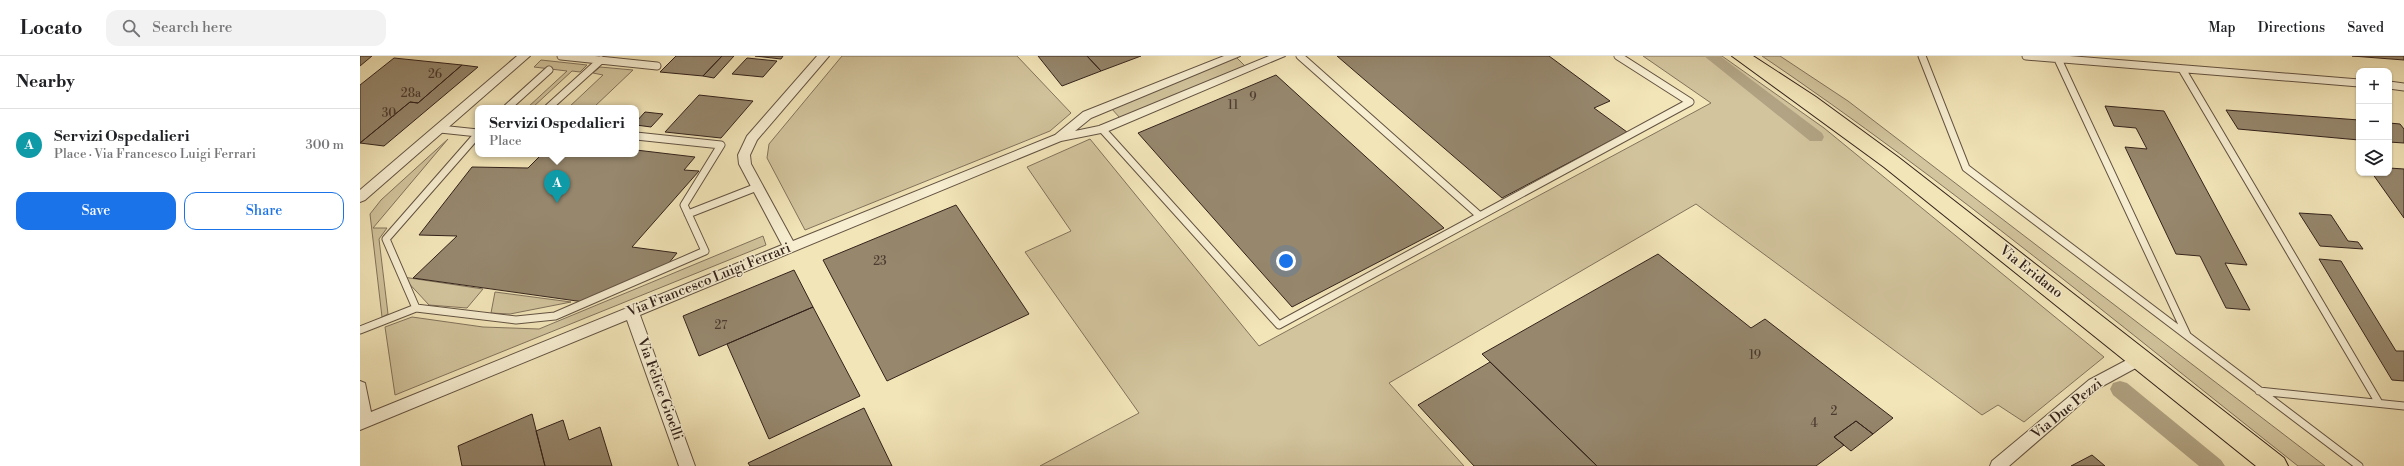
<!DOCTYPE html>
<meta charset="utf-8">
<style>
:root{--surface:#fff;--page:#f2f2f2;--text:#202124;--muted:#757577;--line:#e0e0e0;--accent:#1a73e8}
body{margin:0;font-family:"Libre Bodoni",serif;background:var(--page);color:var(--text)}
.controls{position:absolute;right:12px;top:12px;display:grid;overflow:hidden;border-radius:8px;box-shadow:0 1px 3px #0004}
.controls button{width:36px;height:36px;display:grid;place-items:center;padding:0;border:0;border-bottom:1px solid var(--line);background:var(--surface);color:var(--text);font:20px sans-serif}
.you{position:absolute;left:926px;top:205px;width:14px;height:14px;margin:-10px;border:3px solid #fff;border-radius:50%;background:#1a73e8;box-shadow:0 0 0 6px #1a73e833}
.badge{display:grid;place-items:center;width:26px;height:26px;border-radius:50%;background:var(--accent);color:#fff;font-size:13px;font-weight:700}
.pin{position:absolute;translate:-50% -33px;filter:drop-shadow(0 1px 2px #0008)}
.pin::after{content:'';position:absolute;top:21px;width:14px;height:12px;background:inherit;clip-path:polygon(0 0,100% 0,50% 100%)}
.popup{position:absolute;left:115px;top:49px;width:164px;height:52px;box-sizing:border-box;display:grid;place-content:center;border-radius:8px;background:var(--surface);filter:drop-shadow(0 1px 3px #0005);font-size:13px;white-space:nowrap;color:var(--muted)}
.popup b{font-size:15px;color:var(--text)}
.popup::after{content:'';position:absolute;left:50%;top:100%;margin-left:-8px;border:8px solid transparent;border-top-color:var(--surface)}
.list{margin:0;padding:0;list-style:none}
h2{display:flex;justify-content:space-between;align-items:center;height:52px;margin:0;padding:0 16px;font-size:17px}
h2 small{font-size:13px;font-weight:400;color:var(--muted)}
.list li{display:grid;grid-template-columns:26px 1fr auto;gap:12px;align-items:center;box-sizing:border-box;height:72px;padding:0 16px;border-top:1px solid var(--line)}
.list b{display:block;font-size:15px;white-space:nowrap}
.list p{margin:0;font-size:13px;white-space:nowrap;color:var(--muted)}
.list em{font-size:13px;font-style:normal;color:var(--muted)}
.actions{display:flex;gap:8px;padding:12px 16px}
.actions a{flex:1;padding:9px 0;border:1px solid var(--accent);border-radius:12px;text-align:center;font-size:14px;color:var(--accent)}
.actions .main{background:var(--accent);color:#fff}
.icon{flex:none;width:22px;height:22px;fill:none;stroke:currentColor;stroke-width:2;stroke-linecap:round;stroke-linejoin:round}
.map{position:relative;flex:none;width:2044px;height:410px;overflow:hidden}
header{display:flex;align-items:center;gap:24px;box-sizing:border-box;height:56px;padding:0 20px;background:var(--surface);border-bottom:1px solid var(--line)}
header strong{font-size:19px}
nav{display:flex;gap:22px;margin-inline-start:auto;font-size:14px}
.search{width:280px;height:36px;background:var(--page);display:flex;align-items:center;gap:10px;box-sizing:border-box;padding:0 14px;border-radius:12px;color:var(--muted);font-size:15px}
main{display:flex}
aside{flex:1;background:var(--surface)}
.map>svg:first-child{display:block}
.green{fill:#d2c49d;stroke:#82735c}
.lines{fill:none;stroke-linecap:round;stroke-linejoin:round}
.canal{fill:#b1a383;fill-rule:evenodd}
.building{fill:#96876d;stroke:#33221b}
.lane-casing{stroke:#635342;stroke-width:9}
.street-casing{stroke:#635342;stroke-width:2}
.primary-casing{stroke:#33221b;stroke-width:2}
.lane{stroke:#f7eed1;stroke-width:7}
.street{fill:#f7eed1;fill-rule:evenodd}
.primary{fill:#f2e5b8;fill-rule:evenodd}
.labels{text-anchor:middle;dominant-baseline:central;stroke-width:3;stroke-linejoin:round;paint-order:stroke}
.number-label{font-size:12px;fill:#4c3b30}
.street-label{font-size:14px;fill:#33221b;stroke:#f7eed1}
</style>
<header>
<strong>Locato</strong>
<div class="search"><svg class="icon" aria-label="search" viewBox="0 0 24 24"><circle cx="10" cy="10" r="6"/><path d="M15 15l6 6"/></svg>Search here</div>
<nav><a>Map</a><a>Directions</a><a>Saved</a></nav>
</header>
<main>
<aside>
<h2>Nearby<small></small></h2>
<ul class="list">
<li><span class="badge" style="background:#0f9aa8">A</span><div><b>Servizi Ospedalieri</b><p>Place · Via Francesco Luigi Ferrari</p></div><em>300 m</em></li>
</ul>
<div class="actions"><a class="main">Save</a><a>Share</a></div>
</aside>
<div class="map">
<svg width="2044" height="410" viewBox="0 0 2044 410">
<rect width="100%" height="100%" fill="#f2e5b8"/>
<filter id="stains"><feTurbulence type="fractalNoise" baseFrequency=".005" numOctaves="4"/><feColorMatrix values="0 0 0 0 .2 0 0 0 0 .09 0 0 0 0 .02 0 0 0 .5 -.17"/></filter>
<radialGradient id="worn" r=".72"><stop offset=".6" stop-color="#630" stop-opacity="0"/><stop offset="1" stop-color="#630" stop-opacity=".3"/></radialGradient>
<path class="green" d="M482 0H657L711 57 690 75 445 174 407 102 409 88Z
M1283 0H1362L1464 72 1744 301 1664 366 1638 349 1622 359 1336 148 1029 327 1104 410H680L779 357 665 196 711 175 667 111 730 83 899 290 1351 47Z
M1402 0H1420L1488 45 1965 410H1938C1762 271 1588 126 1402 0Z
M876 1 886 11 760 62 751 52Z
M181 4 227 9 220 16 212 15 172 52H167L207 15 174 11Z
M240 11 273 14 233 52H208L243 19 233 17Z
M88 83 13 172H27L19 183 28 258 22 261 10 158 21 144Z
M403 180 406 189 35 339 25 271 52 261 123 271 179 273Z
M43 221 123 233 107 252 69 249Z
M135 236 211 246 150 258 131 257Z"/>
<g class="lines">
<path class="canal" d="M1344 0H1360L1462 77 1464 81 1462 85H1450Z
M1760 325 1767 327 1861 404 1865 410H1839L1753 339 1750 333 1753 327Z"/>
</g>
<path class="building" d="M0 0H12L0 10Z
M316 0H362L343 20 300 16Z
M362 0H374L354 22 343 20Z
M395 0H423L421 3Z
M678 0H727L741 15 702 30Z
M727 0H781L741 15Z
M977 0H1189L1250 45 1234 52 1267 76 1142 142Z
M1992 0H2044V4Z
M34 2 102 9 58 47 50 46 0 87V29Z
M387 2 417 5 403 21 372 18Z
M102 9 118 11 24 90 0 87 50 46 58 47Z
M916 19 1084 172 932 251 778 77Z
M339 39 393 45 361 82 305 76Z
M1745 50 1804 55 1887 209 1865 207 1890 254 1866 252 1840 200 1816 198 1765 91 1787 93 1776 72 1754 70Z
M1866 54 1999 64V84L1878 73Z
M285 56 303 58 291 71 276 69V66Z
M2029 67 2040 68 2044 73V87L2029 86Z
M276 94 335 101 324 114 339 115 272 191 317 197 308 208 224 246 53 222 97 180 59 179 112 111 168 112 182 98H276Z
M2029 112 2044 113V162L2012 117H2029Z
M596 149 669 258 527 325 463 204Z
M1939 157 1971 159 1988 185 1998 186 2003 193 1960 190Z
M1298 198 1391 272 1405 263 1533 362 1513 378 1496 365 1474 381 1484 389 1456 410H1237L1122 298Z
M1959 203 1981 205 2036 295H2044V325L2032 324Z
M434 214 453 251 339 300 323 260Z
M453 251 500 340 409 383 367 288Z
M1130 306 1237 410H1114L1058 349Z
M504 352 532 410H390L388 407Z
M172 358 185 410H102L98 390Z
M203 364 209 384 240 371 252 410H185L176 375Z
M1496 365 1513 378 1491 395 1474 381Z
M1732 399 1745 410H1711Z"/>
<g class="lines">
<defs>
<path id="lane" d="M201 0 297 10
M940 0 1120 160
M1562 0 1606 112 1999 410
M1666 0 1999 27
M1697 1 1827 279
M1822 13 2019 347
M2029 29 2044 31
M147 52 189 14
M188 52 241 4
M80 73 118 77
M742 73 919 269 1330 46 1258 0
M118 78 26 183 56 252 156 264 195 260 345 195 324 149 361 89 276 80
M328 158 397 131
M0 274 56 252
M1899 335 2044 350"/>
<path id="street" d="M157 0H170L5 144 0 146V134Z
M457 0H469L397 84 390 99 391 108 433 185 695 79 723 56 864 0H880L731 62 715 75 739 70 909 0H925L746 76 701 85 280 259 335 410H319L267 264 0 374V325L5 327 11 356 422 189 379 108 378 99 387 80Z
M1780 297 1785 299 1788 303 1785 307 1739 332 1649 410H1630L1632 405 1729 324Z"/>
<path id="primary" d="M1372 0H1393L1456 41 1538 101 1924 402 1928 410H1896L1524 111Z"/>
</defs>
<use href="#lane" class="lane-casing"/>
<use href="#street" class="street-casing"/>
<use href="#primary" class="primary-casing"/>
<use href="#lane" class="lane"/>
<use href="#street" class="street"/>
<use href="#primary" class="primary"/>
</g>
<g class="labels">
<g class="number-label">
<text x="75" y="18">26</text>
<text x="51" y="37">28a</text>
<text x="893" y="41">9</text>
<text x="873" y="49">11</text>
<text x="29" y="57">30</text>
<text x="520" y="205">23</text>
<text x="361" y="269">27</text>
<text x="1395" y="299">19</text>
<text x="1474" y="355">2</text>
<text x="1454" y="367">4</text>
</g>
<g class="street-label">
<text transform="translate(1671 216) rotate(38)">Via Eridano</text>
<text transform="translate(349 224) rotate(-22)">Via Francesco Luigi Ferrari</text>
<text transform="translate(300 333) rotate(70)">Via Felice Gioelli</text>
<text transform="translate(1707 353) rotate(-39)">Via Due Pezzi</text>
</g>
</g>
<rect width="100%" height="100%" filter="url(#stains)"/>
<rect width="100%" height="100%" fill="url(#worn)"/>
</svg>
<div class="controls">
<button>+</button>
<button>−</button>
<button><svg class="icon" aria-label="layers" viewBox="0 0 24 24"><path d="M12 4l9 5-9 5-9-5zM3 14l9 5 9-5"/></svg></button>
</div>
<div class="you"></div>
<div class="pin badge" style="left:197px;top:147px;background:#0f9aa8">A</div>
<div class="popup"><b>Servizi Ospedalieri</b>Place</div>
</div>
</main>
